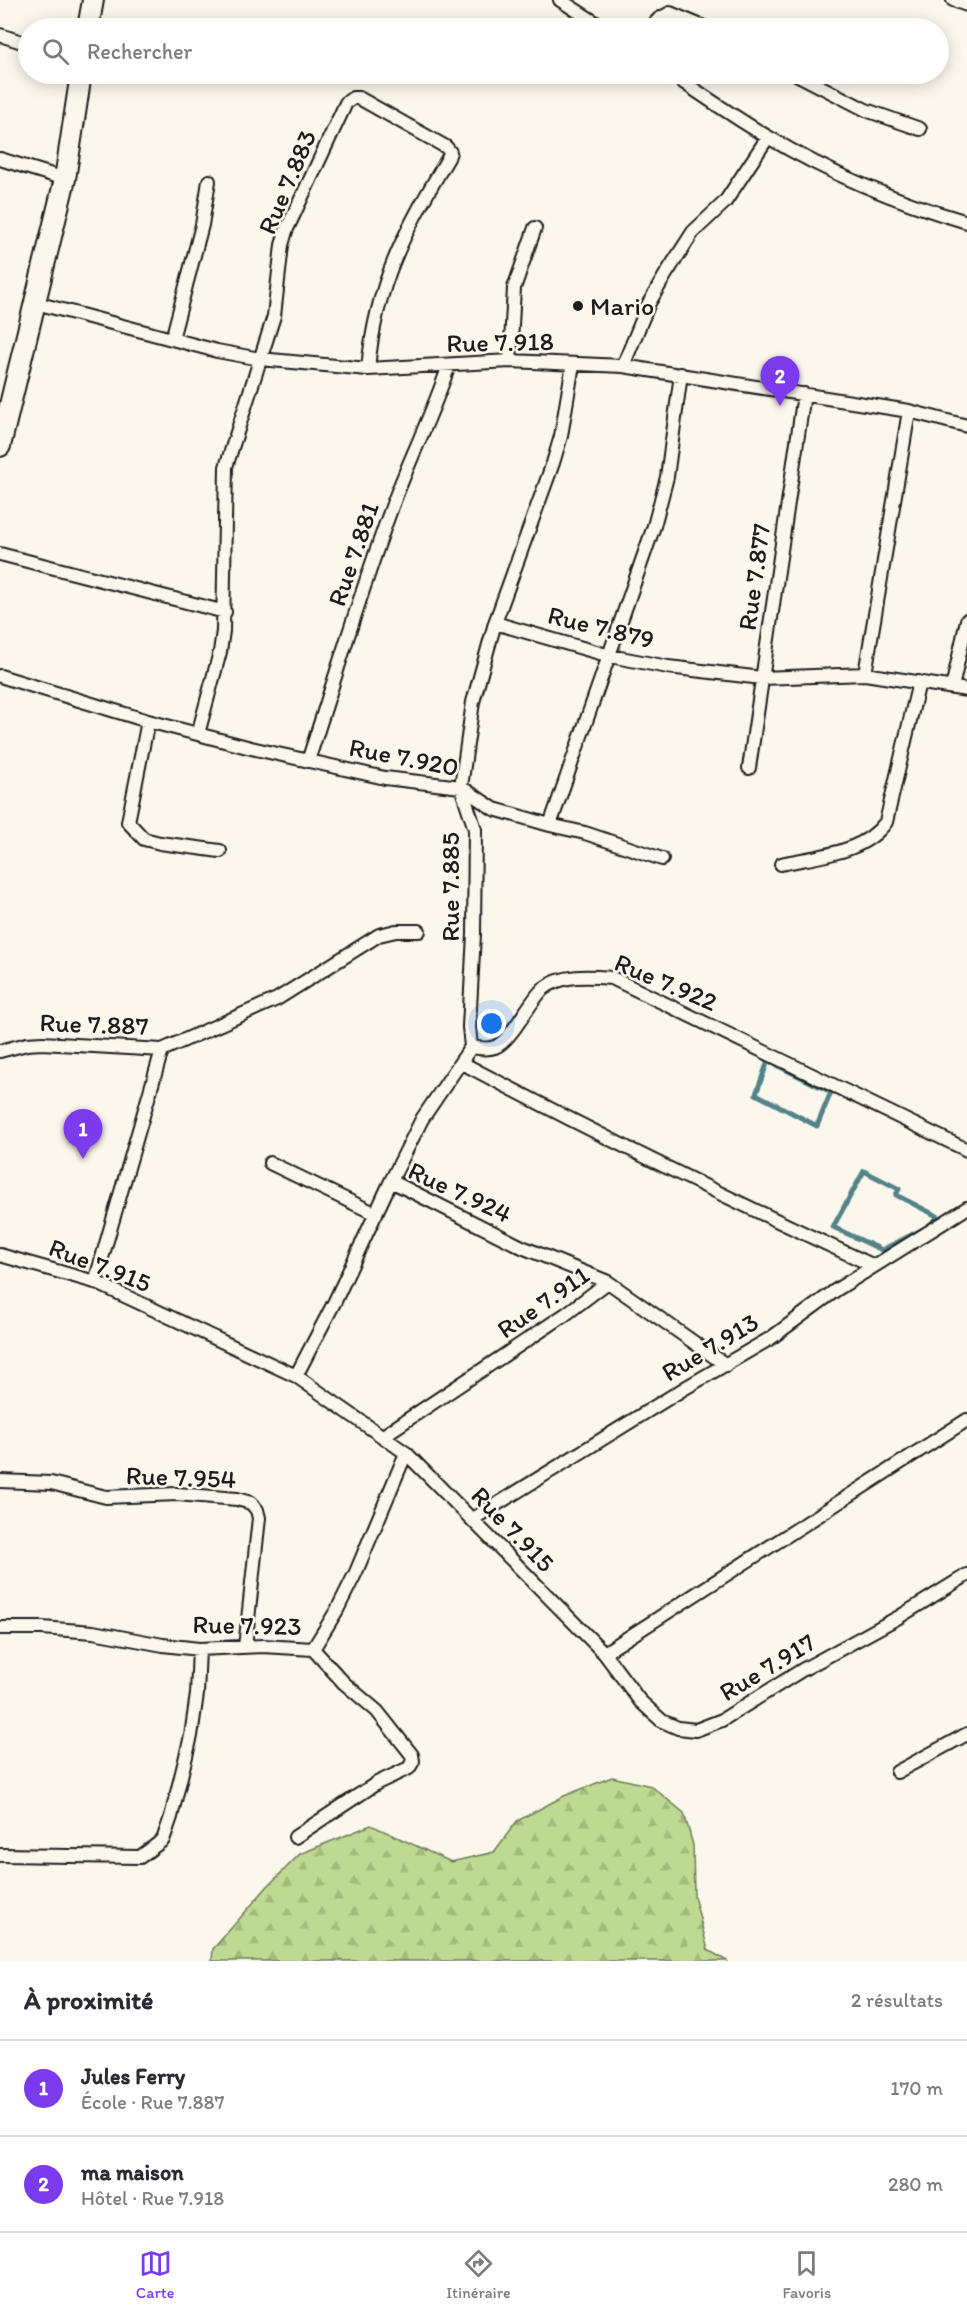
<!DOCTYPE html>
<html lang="fr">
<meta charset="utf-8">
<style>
:root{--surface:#fff;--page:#f7f7f7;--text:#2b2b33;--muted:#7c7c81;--line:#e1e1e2;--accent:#7c3aed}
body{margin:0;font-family:Itim,sans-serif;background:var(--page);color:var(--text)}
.you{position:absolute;left:492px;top:1024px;width:21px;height:21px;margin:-15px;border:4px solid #fff;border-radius:50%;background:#1a73e8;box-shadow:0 0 0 9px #1a73e833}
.badge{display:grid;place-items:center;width:39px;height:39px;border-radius:50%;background:var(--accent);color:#fff;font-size:20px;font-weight:700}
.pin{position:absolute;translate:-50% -50px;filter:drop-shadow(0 2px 3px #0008)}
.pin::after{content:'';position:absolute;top:32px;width:21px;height:18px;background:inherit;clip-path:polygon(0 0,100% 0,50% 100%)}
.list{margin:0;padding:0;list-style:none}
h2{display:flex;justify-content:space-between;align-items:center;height:78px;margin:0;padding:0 24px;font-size:26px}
h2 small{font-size:20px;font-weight:400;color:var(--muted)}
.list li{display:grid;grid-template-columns:39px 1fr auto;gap:18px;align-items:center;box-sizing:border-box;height:96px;padding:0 24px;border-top:2px solid var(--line)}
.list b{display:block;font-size:22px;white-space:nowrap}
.list p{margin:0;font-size:20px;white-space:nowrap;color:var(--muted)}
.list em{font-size:20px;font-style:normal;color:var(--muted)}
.icon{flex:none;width:33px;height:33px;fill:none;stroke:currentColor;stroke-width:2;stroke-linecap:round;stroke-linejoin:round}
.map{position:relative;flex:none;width:967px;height:1961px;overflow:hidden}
.search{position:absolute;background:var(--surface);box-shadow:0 3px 15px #0003;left:18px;right:18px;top:18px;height:66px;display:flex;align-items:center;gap:15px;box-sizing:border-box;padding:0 21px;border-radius:33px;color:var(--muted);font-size:22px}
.sheet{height:270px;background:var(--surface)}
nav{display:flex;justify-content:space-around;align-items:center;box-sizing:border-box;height:84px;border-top:2px solid var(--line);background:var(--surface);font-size:16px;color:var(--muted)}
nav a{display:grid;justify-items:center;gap:3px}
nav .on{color:var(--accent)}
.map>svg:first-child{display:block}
.forest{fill:url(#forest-firs);stroke:#6d7b57;stroke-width:1.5}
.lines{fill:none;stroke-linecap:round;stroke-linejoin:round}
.stream{stroke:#538388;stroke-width:5}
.street-casing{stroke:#1c1c1c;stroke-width:16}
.primary-casing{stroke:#1c1c1c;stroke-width:24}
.street{stroke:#fbf7ec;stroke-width:12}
.primary{stroke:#fbf7ec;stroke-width:20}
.poi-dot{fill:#1c1c1c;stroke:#fbf7ec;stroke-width:2}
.labels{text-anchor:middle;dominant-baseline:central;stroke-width:5;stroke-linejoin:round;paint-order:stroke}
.street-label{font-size:26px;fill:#1c1c1c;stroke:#fbf7ec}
.poi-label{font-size:26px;fill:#1c1c1c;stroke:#fbf7ec;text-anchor:start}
</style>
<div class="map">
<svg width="967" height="1961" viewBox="0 0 967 1961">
<defs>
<pattern id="forest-firs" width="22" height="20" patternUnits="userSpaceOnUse" patternTransform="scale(1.5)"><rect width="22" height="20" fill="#beda92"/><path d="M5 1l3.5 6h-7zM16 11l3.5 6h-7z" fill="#a3ba7d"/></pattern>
</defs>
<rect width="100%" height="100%" fill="#fbf7ec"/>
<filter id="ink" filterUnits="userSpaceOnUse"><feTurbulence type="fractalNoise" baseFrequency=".0167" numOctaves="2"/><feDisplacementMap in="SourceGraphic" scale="12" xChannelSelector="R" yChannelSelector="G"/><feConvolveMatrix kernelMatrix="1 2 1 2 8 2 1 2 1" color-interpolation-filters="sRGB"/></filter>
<g filter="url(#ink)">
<path class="forest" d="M612 1777 651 1786 684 1813 693 1845 694 1896 708 1950 727 1961H212L213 1949 267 1887 300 1854 371 1825 451 1862 494 1852 517 1821 564 1796Z"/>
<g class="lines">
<path class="stream" d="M768 1061 831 1092 817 1126 756 1094Z
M864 1171 899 1189 896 1195 939 1217 927 1227 882 1250 833 1227Z"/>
<defs>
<path id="street" d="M560 0 604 28
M953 0 967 5
M650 28 659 19 670 13 706 28
M0 35 28 44
M671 74C703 95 735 118 768 137 830 174 898 202 967 222
M796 74 866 110 920 129
M0 159 65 179
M36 303 217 351 260 359 368 369 510 361 623 366 909 411 967 426
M172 339 202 225 209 181
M510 361 514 288 535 228
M573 364 561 436 553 463 495 623 610 656 668 667 762 678 865 674 967 690
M623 366 649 303 666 274 693 232 725 202 768 137
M0 554 225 612
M865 674 909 411
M0 676 148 721 251 748 385 778 461 787 494 809 550 825 654 526 667 477 681 374
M952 688 967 620
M148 721 128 822 144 839 160 843 220 851
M198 734 220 652 223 631 226 467 274 316 282 245 286 231 346 103 353 98H359L446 147 450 152 448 158C405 231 376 282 368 369
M308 761C337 673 363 583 396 496 413 452 434 410 449 365
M749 768 804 394
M550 825 585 833 662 859
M781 864C817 856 863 854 886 822L919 682
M471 1047 469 1027 474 934 475 829 461 787 473 702 495 623
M162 1050 277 999 379 935 396 931H419
M0 1051 27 1044 42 1043 162 1050 95 1282
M462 1063C598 1135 735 1202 874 1266
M270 1163 376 1214
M391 1181 422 1119 471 1047C479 1048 487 1050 495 1047 511 1041 529 1002 543 989 562 974 589 976 612 978L967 1150
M0 1255 95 1282 296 1376 406 1453 604 1653 967 1420
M296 1376 335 1301 391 1181 522 1247 608 1282
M383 1436 566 1314 608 1282 726 1365
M0 1481 51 1483 106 1497 177 1494 237 1499 251 1503 257 1510 259 1518 245 1647
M473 1519 685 1388 771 1338 836 1290 967 1208
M0 1628H42L93 1632 163 1645 199 1649 263 1646 313 1649 337 1610 356 1572 406 1453
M604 1653 640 1701 662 1721 678 1728 696 1730 722 1720 802 1670 899 1617 967 1575
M897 1772 967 1734
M295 1837 377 1783 409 1768 413 1761 412 1755 377 1711 344 1683 313 1649
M0 1855 140 1857 163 1840 171 1817 191 1736 197 1694 199 1649"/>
<path id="primary" d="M88 28 93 0
M0 446 65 179 81 74"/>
</defs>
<use href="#street" class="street-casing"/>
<use href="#primary" class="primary-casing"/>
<use href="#street" class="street"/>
<use href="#primary" class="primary"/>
</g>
</g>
<circle class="poi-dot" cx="578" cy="306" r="6"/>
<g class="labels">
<g class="street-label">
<text transform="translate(287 182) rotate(-67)">Rue 7.883</text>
<text transform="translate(500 342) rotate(-1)">Rue 7.918</text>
<text transform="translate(353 554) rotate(-71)">Rue 7.881</text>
<text transform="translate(754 577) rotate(-82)">Rue 7.877</text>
<text transform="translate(601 627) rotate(14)">Rue 7.879</text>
<text transform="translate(404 757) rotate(11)">Rue 7.920</text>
<text transform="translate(450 887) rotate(-90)">Rue 7.885</text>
<text transform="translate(666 982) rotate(23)">Rue 7.922</text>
<text transform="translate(94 1024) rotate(2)">Rue 7.887</text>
<text transform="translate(460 1192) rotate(25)">Rue 7.924</text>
<text transform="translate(100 1265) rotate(21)">Rue 7.915</text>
<text transform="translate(543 1302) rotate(-35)">Rue 7.911</text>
<text transform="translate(710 1347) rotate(-31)">Rue 7.913</text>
<text transform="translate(181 1477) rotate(2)">Rue 7.954</text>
<text transform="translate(513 1529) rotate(46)">Rue 7.915</text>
<text transform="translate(247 1625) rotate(1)">Rue 7.923</text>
<text transform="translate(767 1667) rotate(-31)">Rue 7.917</text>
</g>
<g class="poi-label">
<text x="590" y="306">Mario</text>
</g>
</g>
</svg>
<div class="you"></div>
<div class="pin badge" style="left:83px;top:1159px">1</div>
<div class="pin badge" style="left:780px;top:406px">2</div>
<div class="search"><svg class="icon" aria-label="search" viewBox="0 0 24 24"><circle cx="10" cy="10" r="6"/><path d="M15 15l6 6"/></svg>Rechercher</div>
</div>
<section class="sheet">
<h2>À proximité<small>2 résultats</small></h2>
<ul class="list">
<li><span class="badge">1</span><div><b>Jules Ferry</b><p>École · Rue 7.887</p></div><em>170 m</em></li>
<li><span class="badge">2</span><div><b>ma maison</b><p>Hôtel · Rue 7.918</p></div><em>280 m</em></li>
</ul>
</section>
<nav>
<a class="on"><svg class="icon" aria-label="map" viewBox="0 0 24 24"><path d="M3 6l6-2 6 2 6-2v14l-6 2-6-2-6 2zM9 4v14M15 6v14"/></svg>Carte</a>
<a><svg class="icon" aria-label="directions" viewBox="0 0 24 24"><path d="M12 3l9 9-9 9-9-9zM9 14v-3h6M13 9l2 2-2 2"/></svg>Itinéraire</a>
<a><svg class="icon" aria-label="saved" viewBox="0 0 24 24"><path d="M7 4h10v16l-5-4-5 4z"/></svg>Favoris</a>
</nav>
